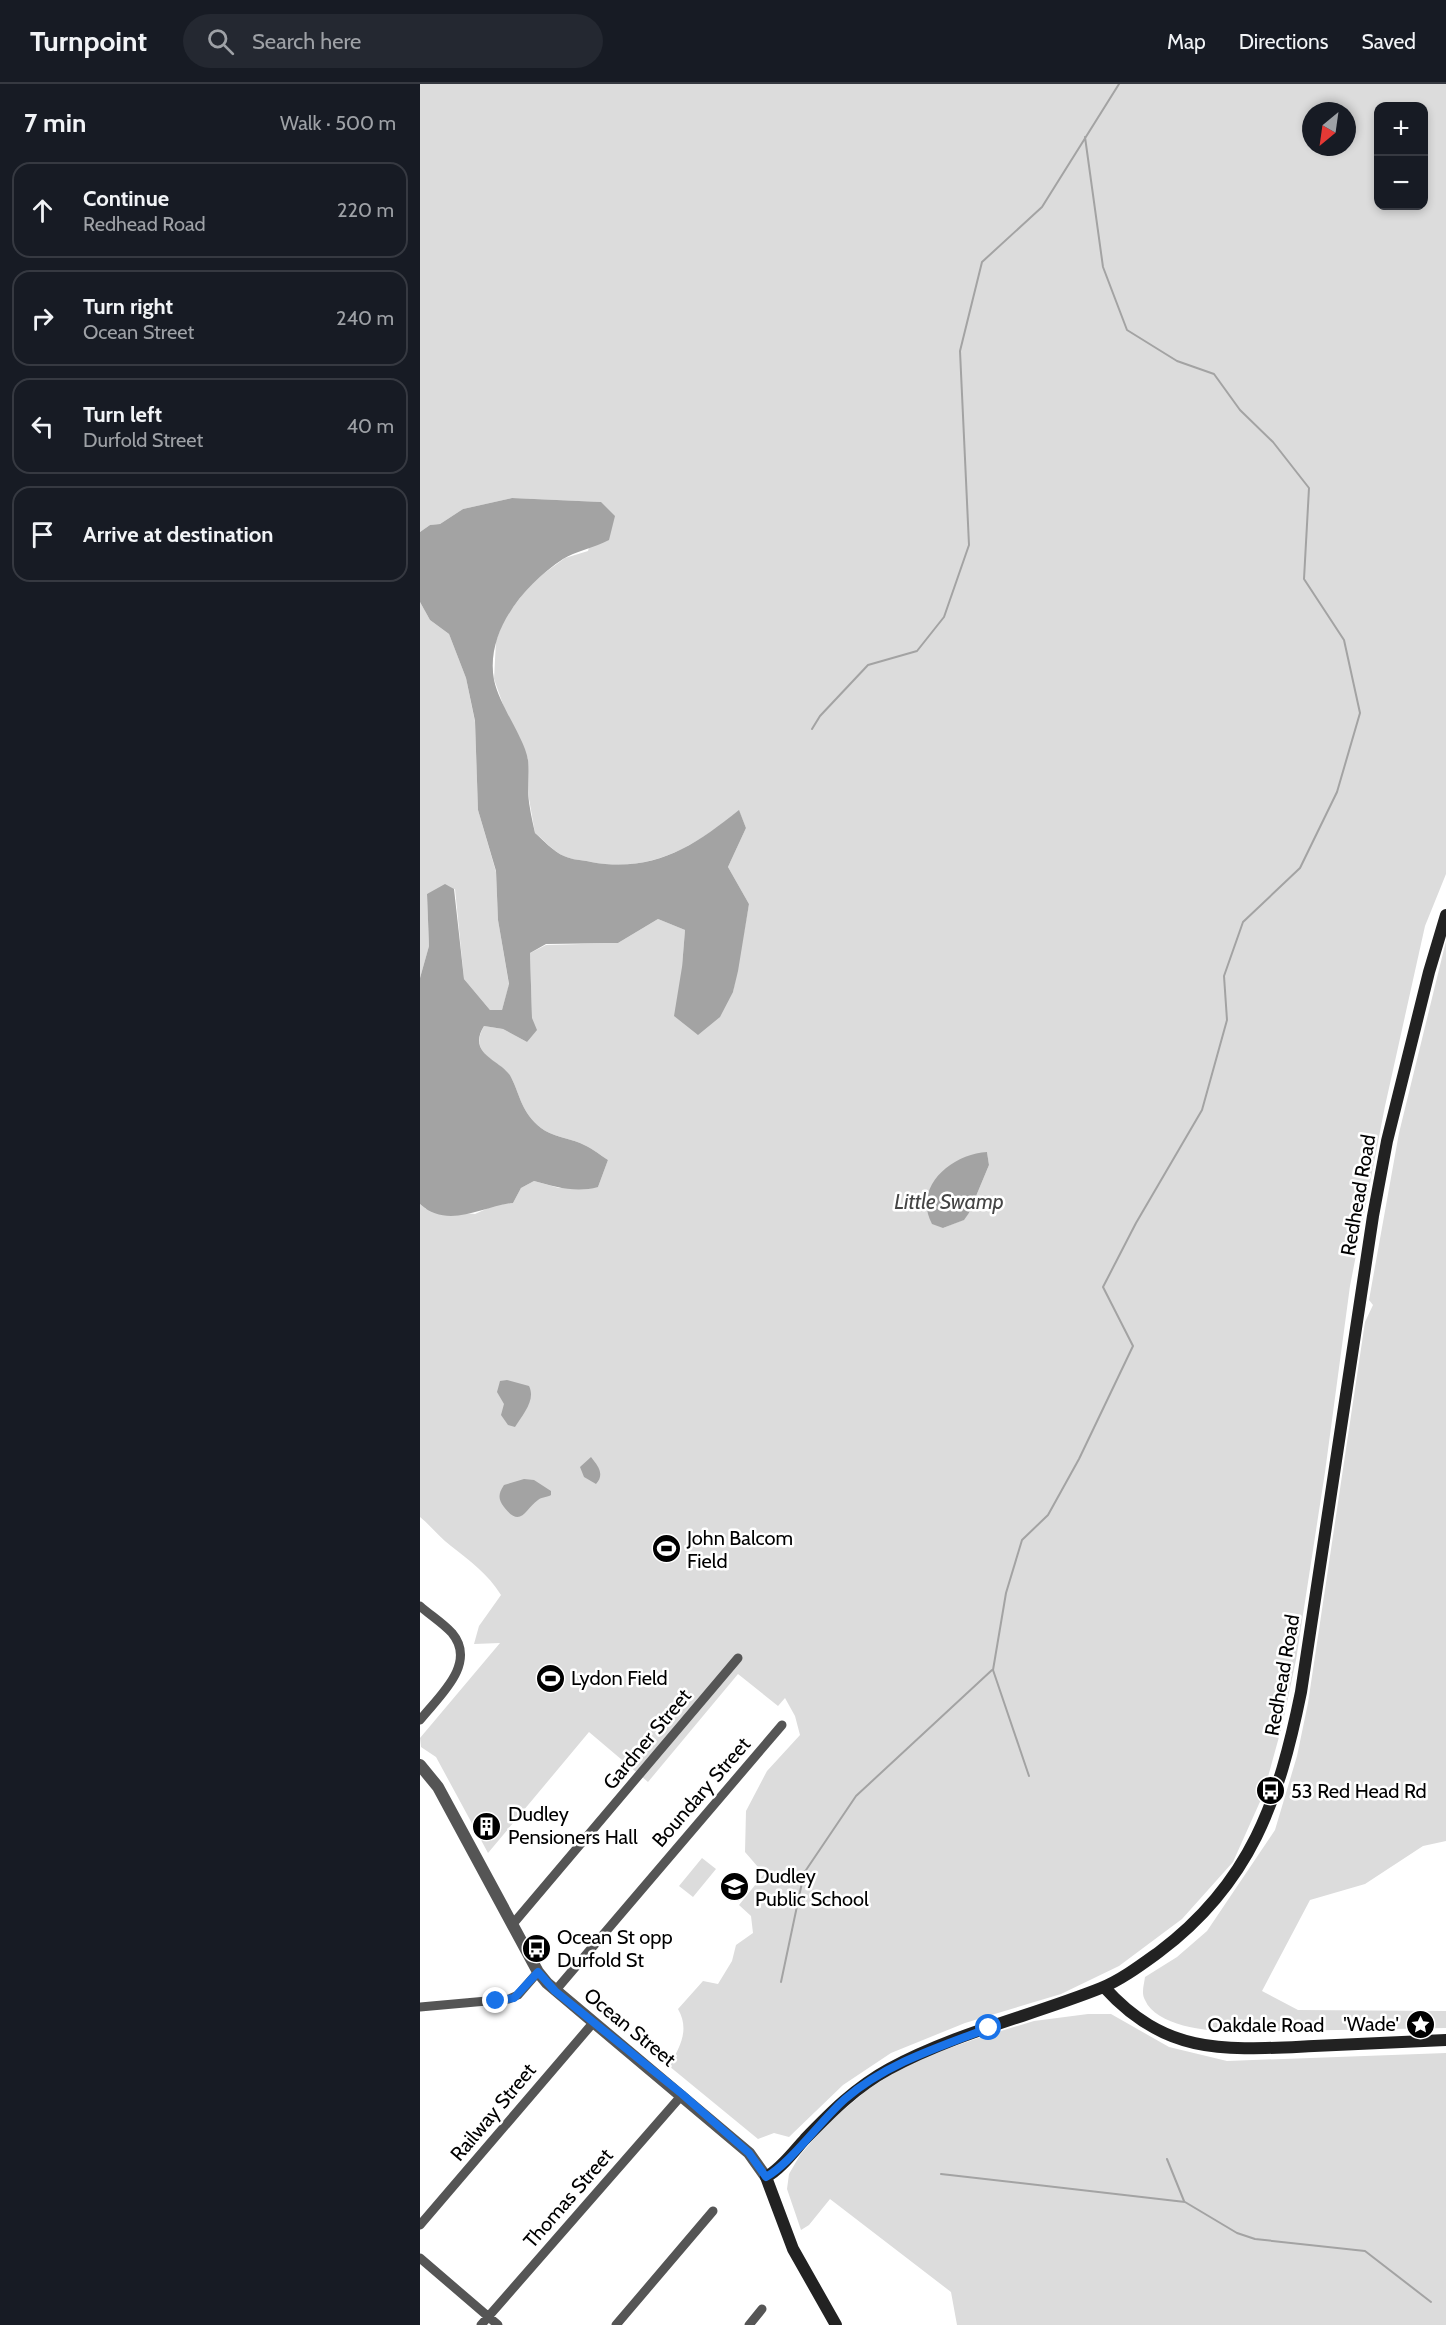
<!DOCTYPE html>
<meta charset="utf-8">
<style>
:root{--surface:#171b24;--page:#242831;--text:#f1f3f6;--muted:#9ea1a6;--line:#363941}
body{margin:0;font-family:Cabin,sans-serif;background:var(--page);color:var(--text)}
.controls{position:absolute;right:18px;top:18px;display:grid;overflow:hidden;border-radius:12px;box-shadow:0 3px 9px #0003}
.controls button{width:54px;height:54px;display:grid;place-items:center;padding:0;border:0;border-bottom:2px solid var(--line);background:var(--surface);color:var(--text);font:30px sans-serif}
.compass{position:absolute;left:882px;top:18px;width:54px;height:54px;border-radius:50%;background:var(--surface);box-shadow:0 3px 9px #0003;rotate:209deg}
.stop{position:absolute;width:18px;height:18px;margin:-14px;border:4px solid #1a73e8;border-radius:50%;background:#fff}
.stop.end{background:#1a73e8;border-color:#fff;box-shadow:0 2px 6px #0008}
.list{margin:0;padding:0;list-style:none}
h2{display:flex;justify-content:space-between;align-items:center;height:78px;margin:0;padding:0 24px;font-size:26px}
h2 small{font-size:20px;font-weight:400;color:var(--muted)}
.list li{display:grid;grid-template-columns:39px 1fr auto;gap:18px;align-items:center;box-sizing:border-box;height:96px;margin:0 12px 12px;padding:0 12px;border:2px solid var(--line);border-radius:18px}
.list b{display:block;font-size:22px;white-space:nowrap}
.list p{margin:0;font-size:20px;white-space:nowrap;color:var(--muted)}
.list em{font-size:20px;font-style:normal;color:var(--muted)}
.icon{flex:none;width:33px;height:33px;fill:none;stroke:currentColor;stroke-width:2;stroke-linecap:round;stroke-linejoin:round}
.map{position:relative;flex:none;width:1026px;height:2241px;overflow:hidden}
header{display:flex;align-items:center;gap:36px;box-sizing:border-box;height:84px;padding:0 30px;background:var(--surface);border-bottom:2px solid var(--line)}
header strong{font-size:28px}
nav{display:flex;gap:33px;margin-inline-start:auto;font-size:21px}
.search{width:420px;height:54px;background:var(--page);display:flex;align-items:center;gap:15px;box-sizing:border-box;padding:0 21px;border-radius:33px;color:var(--muted);font-size:22px}
main{display:flex}
aside{flex:1;background:var(--surface)}
.map>svg:first-child{display:block}
.green{fill:#dcdcdc;fill-rule:evenodd}
.water{fill:#a3a3a3}
.lines{fill:none;stroke-linecap:round;stroke-linejoin:round}
.stream{stroke:#a3a3a3;stroke-width:2}
.minor{stroke:#555;stroke-width:9}
.tertiary{stroke:#555;stroke-width:12}
.secondary{stroke:#222;stroke-width:12}
.route{stroke:#1a73e8;stroke-width:8}
.labels{text-anchor:middle;dominant-baseline:central;stroke-width:5;stroke-linejoin:round;paint-order:stroke}
.street-label{font-size:20px;fill:#000;stroke:#fff}
.poi-label{font-size:20px;fill:#000;stroke:#fff;text-anchor:start}
.water-label{font-size:21px;font-style:italic;fill:#444;stroke:#fff}
</style>
<header>
<strong>Turnpoint</strong>
<div class="search"><svg class="icon" aria-label="search" viewBox="0 0 24 24"><circle cx="10" cy="10" r="6"/><path d="M15 15l6 6"/></svg>Search here</div>
<nav><a>Map</a><a>Directions</a><a>Saved</a></nav>
</header>
<main>
<aside>
<h2>7 min<small>Walk · 500 m</small></h2>
<ul class="list">
<li><svg class="icon" aria-label="ahead" viewBox="0 0 24 24"><path d="M12 20V5M6 11l6-6 6 6"/></svg><div><b>Continue</b><p>Redhead Road</p></div><em>220 m</em></li>
<li><svg class="icon" aria-label="right" viewBox="0 0 24 24"><path d="M7 20v-9h11M14 6l5 5-5 5"/></svg><div><b>Turn right</b><p>Ocean Street</p></div><em>240 m</em></li>
<li><svg class="icon" aria-label="left" viewBox="0 0 24 24"><path d="M17 20v-9H6M10 6l-5 5 5 5"/></svg><div><b>Turn left</b><p>Durfold Street</p></div><em>40 m</em></li>
<li><svg class="icon" aria-label="arrive" viewBox="0 0 24 24"><path d="M6 21V4h12l-3 4 3 4H6"/></svg><div><b>Arrive at destination</b></div></li>
</ul>
</aside>
<div class="map">
<svg width="1026" height="2241" viewBox="0 0 1026 2241">
<rect width="100%" height="100%" fill="#fff"/>
<path class="green" d="M0 0H1026V790L1005 842 965 1022 930 1202 905 1388 876 1576 862 1642 843 1711 813 1778 762 1835 699 1882 641 1910 545 1939 471 1969 423 2001 369 2053 354 2049 338 2055 249 1982C260 1963 270 1946 258 1925L283 1897 298 1900 312 1877 316 1861 333 1849 331 1832 319 1821 344 1790 325 1768 326 1727 347 1687 380 1651 375 1632 365 1614 358 1622 318 1590 228 1698 169 1648 68 1769 16 1673 1 1663 0 1654 80 1559 54 1560 59 1542 81 1511C68 1490 50 1477 31 1462 20 1454 11 1442 0 1433V1120L6 1125 55 1130 75 1121 93 1119 101 1104 114 1097 139 1104 178 1103 188 1076C179 1070 170 1063 160 1059 148 1054 131 1052 121 1044 101 1028 101 1013 91 993 81 976 47 972 64 942L83 945 107 958 112 934 110 869 126 861 198 859 238 835 265 846 262 883 313 908 329 820 308 783 326 744 319 727C273 763 232 789 171 778 163 776 152 776 144 772 134 768 124 756 115 749L108 709V675L87 632 74 595 76 557 84 535 112 498 145 474 168 467 181 418 92 414 43 425 20 440 10 441 0 448ZM958 22H1004V122H958ZM891 27H927V63H891ZM567 1068 569 1081 549 1129 543 1136 523 1144Z
M0 518 10 536 29 550 46 594 55 638 58 726 76 788 78 836 89 901 82 926H70L44 895 35 805 7 810 9 862 0 894Z
M1026 857V1757L1003 1762 945 1800 890 1816 842 1907 878 1926 1026 1927V1944L811 1948C787 1947 736 1942 725 1916 721 1909 724 1901 725 1893L757 1873 787 1847 855 1746 877 1672 888 1619 945 1238 953 1221 949 1216 979 1049Z
M282 1774 296 1785 273 1813 259 1802Z
M668 1930H691L749 1963 807 1977 1026 1969V2241H537L531 2208 410 2115 389 2141 381 2146 367 2105 369 2090 380 2071 407 2040 447 2006 492 1977 561 1953 614 1937Z"/>
<path class="water" d="M92 414 181 418 195 432 189 456C176 463 154 468 143 475 105 500 65 547 74 596 80 623 104 653 108 676 109 687 108 698 108 709 109 722 112 736 115 749 123 756 134 768 144 772 152 776 163 776 171 778 233 789 273 763 319 726L326 744 308 783 329 820 318 887 313 908 300 933 278 951 254 932 262 883 265 846 238 835 198 859 126 860 110 869 112 934 117 946 107 958 83 945 64 942C46 971 82 976 91 993 101 1013 101 1028 121 1044 131 1052 148 1054 160 1059 170 1063 179 1070 188 1076L178 1103C156 1109 135 1103 114 1097L101 1104 93 1119C63 1122 28 1146 0 1120V894L9 862 7 810 25 800 34 805 44 895 70 926H82L89 900 78 836 76 787 58 726 55 637 46 594 29 550 10 536 0 518V448L10 441 20 440 43 425Z
M567 1068 569 1081 549 1129 544 1136 523 1144 512 1140C492 1103 532 1070 567 1068Z
M87 1296 109 1302C116 1316 103 1330 95 1343L88 1341 81 1331 84 1320 77 1308 80 1297Z
M171 1373C178 1382 185 1390 176 1400L164 1393 160 1383Z
M104 1395 114 1396 131 1407V1411C128 1413 121 1413 118 1416 105 1425 101 1445 84 1423 78 1415 78 1410 84 1401Z"/>
<g class="lines">
<path class="stream" d="M392 645 400 632 448 581 497 567 524 533 549 461 540 267 562 178 622 123 699 0
M609 1692 573 1586 586 1509 602 1456 628 1431 659 1375 713 1262 683 1203 716 1139 782 1026 807 936 804 892 823 838 880 784 917 708 940 629 924 556 884 495 889 404 853 358 820 326 794 290 757 277 707 246 683 183 665 53
M361 1898 384 1789 436 1712 572 1586
M747 2075 764 2117
M521 2090 765 2118 817 2149 835 2155 945 2167 1011 2218"/>
<path class="minor" d="M0 1522C10 1531 23 1539 32 1549 58 1580 18 1613 0 1636
M92 1841 318 1574
M135 1907 362 1641
M0 1923 89 1915 98 1911 118 1888
M0 2141 173 1939
M0 2174 78 2241
M61 2241 262 2011
M196 2241 293 2127
M329 2241 342 2225"/>
<path class="tertiary" d="M0 1681 18 1703 118 1888 127 1899 329 2069 346 2093"/>
<path class="secondary" d="M684 1903C747 1973 807 1966 894 1962 938 1960 982 1958 1026 1956
M416 2241 373 2165 346 2093C361 2085 374 2067 385 2055 411 2028 436 2003 469 1985 535 1949 611 1932 681 1904 701 1896 721 1881 739 1868 831 1799 859 1716 881 1608L953 1132 967 1057 1009 888 1026 831"/>
</g>
<g class="lines">
<path class="route" d="M76 1917 94 1914 118 1888 135 1907 262 2010 329 2069 346 2093C370 2080 402 2035 425 2015 467 1979 519 1963 569 1944"/>
</g>
<defs>
<symbol id="stadium-disc" viewBox="-11 -11 22 22"><circle r="9.5" fill="#000" stroke="#fff"/><path d="M0-5a6.5 5 0 1 0 0 10a6.5 5 0 1 0 0-10ZM-3.5-1.8h7v3.6h-7Z" fill="#fff"/></symbol>
<symbol id="bus-disc" viewBox="-11 -11 22 22"><circle r="9.5" fill="#000" stroke="#fff"/><path d="M-5-6H5V4H4V6H2V4H-2V6H-4V4H-5ZM-3.5-4V0h7V-4ZM-3.5 1.2v1.5H-2V1.2ZM2 1.2v1.5H3.5V1.2Z" fill="#fff"/></symbol>
<symbol id="building-disc" viewBox="-11 -11 22 22"><circle r="9.5" fill="#000" stroke="#fff"/><path d="M-4-6H4V6H1V3H-1V6H-4ZM-2.5-4.3h1.7v1.8h-1.7ZM.8-4.3h1.7v1.8H.8ZM-2.5-1h1.7V.8h-1.7ZM.8-1h1.7V.8H.8Z" fill="#fff"/></symbol>
<symbol id="school-disc" viewBox="-11 -11 22 22"><circle r="9.5" fill="#000" stroke="#fff"/><path d="M0-5L7-2L0 1L-7-2ZM-4 1L0 2.5L4 1V4Q0 6-4 4Z" fill="#fff"/></symbol>
<symbol id="sight-disc" viewBox="-11 -11 22 22"><circle r="9.5" fill="#000" stroke="#fff"/><path d="M0-6L1.8-2.2L6-1.7L2.9 1.2L3.7 5.4L0 3.3L-3.7 5.4L-2.9 1.2L-6-1.7L-1.8-2.2Z" fill="#fff"/></symbol>
</defs>
<g fill-rule="evenodd">
<use href="#stadium-disc" x="230" y="1448" width="33" height="33"/>
<use href="#stadium-disc" x="114" y="1578" width="33" height="33"/>
<use href="#bus-disc" x="834" y="1690" width="33" height="33"/>
<use href="#building-disc" x="50" y="1726" width="33" height="33"/>
<use href="#school-disc" x="298" y="1786" width="33" height="33"/>
<use href="#bus-disc" x="100" y="1848" width="33" height="33"/>
<use href="#sight-disc" x="984" y="1924" width="33" height="33"/>
</g>
<g class="labels">
<g class="street-label">
<text transform="translate(938 1111) rotate(-80)">Redhead Road</text>
<text transform="translate(862 1591) rotate(-80)">Redhead Road</text>
<text transform="translate(227 1655) rotate(-50)">Gardner Street</text>
<text transform="translate(281 1708) rotate(-49)">Boundary Street</text>
<text x="846" y="1941">Oakdale Road</text>
<text transform="translate(210 1943) rotate(39)">Ocean Street</text>
<text transform="translate(73 2028) rotate(-50)">Railway Street</text>
<text transform="translate(148 2114) rotate(-49)">Thomas Street</text>
</g>
<g class="poi-label">
<text x="267" y="1454">John Balcom<tspan x="267" dy="23">Field</tspan></text>
<text x="151" y="1594">Lydon Field</text>
<text x="871" y="1707">53 Red Head Rd</text>
<text x="88" y="1730">Dudley<tspan x="88" dy="23">Pensioners Hall</tspan></text>
<text x="335" y="1792">Dudley<tspan x="335" dy="23">Public School</tspan></text>
<text x="137" y="1853">Ocean St opp<tspan x="137" dy="23">Durfold St</tspan></text>
<text x="979" y="1940" text-anchor="end">'Wade'</text>
</g>
<g class="water-label">
<text x="529" y="1117">Little Swamp</text>
</g>
</g>
</svg>
<div class="controls">
<button>+</button>
<button>−</button>
</div>
<svg class="compass" viewBox="-18 -18 36 36"><path d="M0-13l5 13h-10z" fill="#e53935"/><path d="M0 13l5-13h-10z" fill="#9ea1a6"/></svg>
<div class="stop" style="left:569px;top:1944px"></div>
<div class="stop end" style="left:76px;top:1917px"></div>
</div>
</main>
